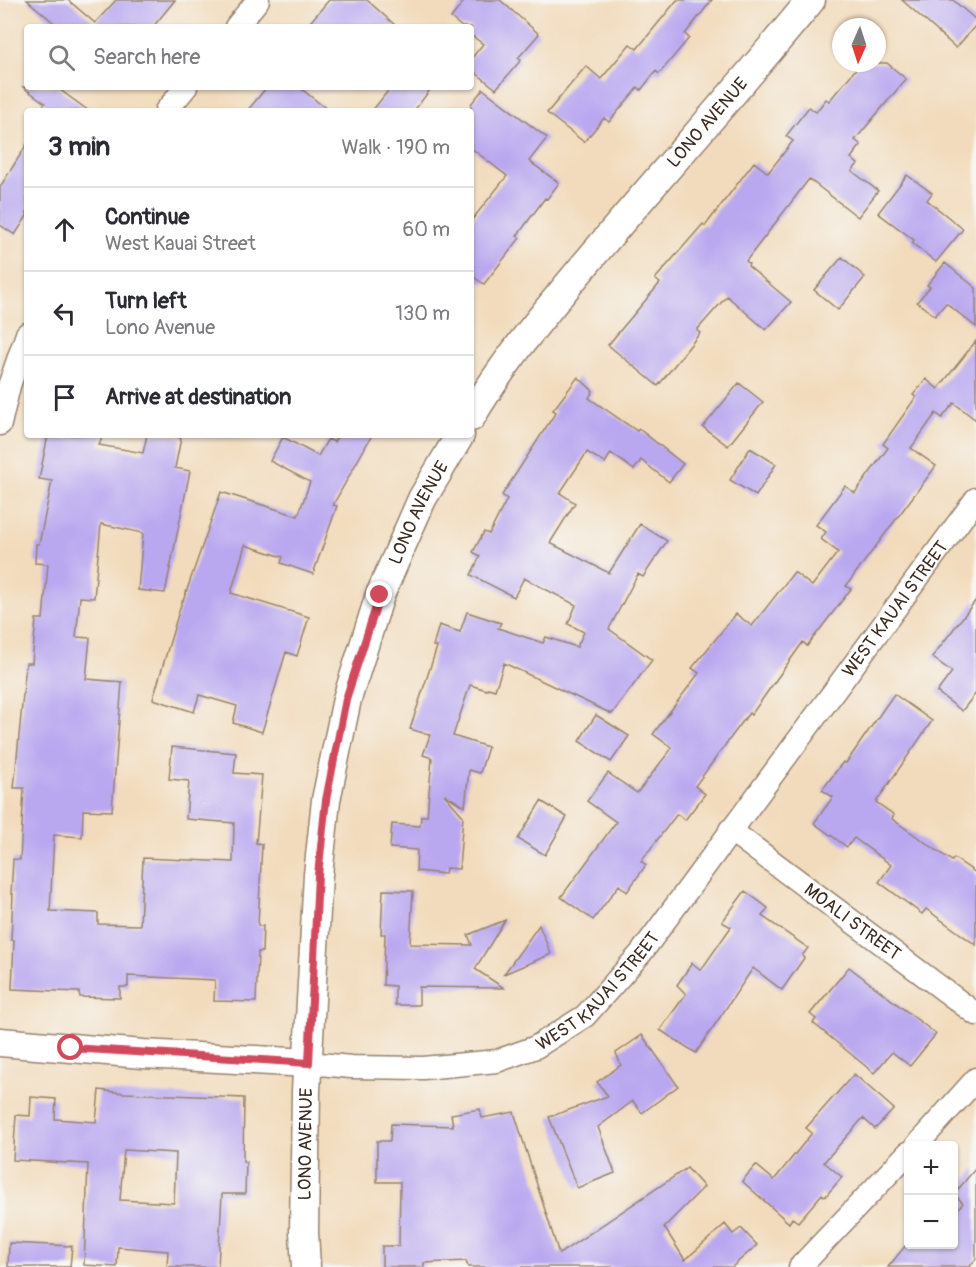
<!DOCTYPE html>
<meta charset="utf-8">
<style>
:root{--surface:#fff;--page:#f7f7f7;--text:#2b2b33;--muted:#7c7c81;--line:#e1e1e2}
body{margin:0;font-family:Pangolin,sans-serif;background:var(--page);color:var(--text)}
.controls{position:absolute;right:18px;bottom:18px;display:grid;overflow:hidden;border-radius:6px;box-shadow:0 2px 4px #0004}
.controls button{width:54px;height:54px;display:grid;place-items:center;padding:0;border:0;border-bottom:2px solid var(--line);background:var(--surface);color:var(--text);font:30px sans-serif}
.compass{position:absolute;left:832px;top:18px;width:54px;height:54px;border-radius:50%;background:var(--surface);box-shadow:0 2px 4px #0004;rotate:183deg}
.stop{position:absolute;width:18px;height:18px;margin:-14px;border:4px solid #d1495b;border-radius:50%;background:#fff}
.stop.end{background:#d1495b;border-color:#fff;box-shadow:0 2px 6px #0008}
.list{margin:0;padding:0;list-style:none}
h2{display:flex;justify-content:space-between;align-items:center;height:78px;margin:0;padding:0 24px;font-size:26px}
h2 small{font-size:20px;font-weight:400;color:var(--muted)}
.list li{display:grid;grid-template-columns:39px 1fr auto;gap:18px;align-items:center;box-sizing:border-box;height:84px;padding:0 24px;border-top:2px solid var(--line)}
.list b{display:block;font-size:22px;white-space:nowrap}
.list p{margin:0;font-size:20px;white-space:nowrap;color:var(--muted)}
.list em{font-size:20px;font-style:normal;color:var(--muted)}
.icon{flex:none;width:33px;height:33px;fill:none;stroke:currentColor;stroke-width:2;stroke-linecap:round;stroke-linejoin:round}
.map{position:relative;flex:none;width:976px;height:1267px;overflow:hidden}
.search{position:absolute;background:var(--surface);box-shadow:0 2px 4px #0004;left:24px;top:24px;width:450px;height:66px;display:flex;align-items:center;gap:15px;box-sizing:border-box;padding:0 21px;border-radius:6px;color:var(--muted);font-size:22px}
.panel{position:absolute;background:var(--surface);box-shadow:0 2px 4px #0004;left:24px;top:108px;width:450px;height:330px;border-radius:6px}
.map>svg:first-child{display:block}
.building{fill:#b9a7f0;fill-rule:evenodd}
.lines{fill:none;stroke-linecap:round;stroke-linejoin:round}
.minor-casing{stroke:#96826d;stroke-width:25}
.tertiary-casing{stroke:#96826d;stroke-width:31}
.minor{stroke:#fff;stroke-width:22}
.tertiary{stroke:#fff;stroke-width:28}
.route{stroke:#d1495b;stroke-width:8}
.labels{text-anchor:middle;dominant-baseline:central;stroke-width:4.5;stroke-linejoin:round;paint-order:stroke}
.street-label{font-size:18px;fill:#3b2a1e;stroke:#f6f6f2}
</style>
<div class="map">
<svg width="976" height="1267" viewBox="0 0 976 1267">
<rect width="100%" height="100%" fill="#f6f6f2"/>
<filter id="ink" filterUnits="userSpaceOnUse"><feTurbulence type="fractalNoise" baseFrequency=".0167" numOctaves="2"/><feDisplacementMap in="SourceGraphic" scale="12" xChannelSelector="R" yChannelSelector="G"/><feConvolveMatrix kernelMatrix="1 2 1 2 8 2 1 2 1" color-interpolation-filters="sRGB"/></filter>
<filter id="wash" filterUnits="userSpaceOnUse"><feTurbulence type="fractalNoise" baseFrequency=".008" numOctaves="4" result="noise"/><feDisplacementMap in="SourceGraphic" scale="24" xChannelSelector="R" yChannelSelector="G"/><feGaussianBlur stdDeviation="1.35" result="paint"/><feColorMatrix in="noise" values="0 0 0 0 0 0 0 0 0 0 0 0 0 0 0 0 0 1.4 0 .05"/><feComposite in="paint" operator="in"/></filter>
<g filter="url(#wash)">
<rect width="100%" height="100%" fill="#f2dbbc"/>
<g id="blocks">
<path class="building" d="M27 0H68L95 23 116 0H175L153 27H59Z
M329 0H367L397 27H306Z
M465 0H500L539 34 518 58 521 60 496 89 471 69V59L483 44 471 35V27H462L451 18Z
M677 0H712L685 34 689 38 659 74 656 71 641 90 638 87 609 122 604 118 584 142 547 113 586 66 601 79 630 44 637 49Z
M902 0H953L976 20V25L956 48Z
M861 63H887L906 79 855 140 861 145 851 158 858 164 852 171 878 191 858 217 809 179 746 261 749 264 748 266 791 302 766 330 727 296 697 330 700 333 658 386 608 345 660 283 655 279 703 224 705 226 754 162 768 173 793 141 786 136 809 107 816 112 826 99 829 101Z
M23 87H56L89 111H40L45 103Z
M267 87H299L329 111H247Z
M391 87H432L414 111H372Z
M483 89 547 138 529 161 559 183 547 199 545 198 517 236 520 238 484 284 471 275V221L507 176 471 148V104Z
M27 144V216L15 235 0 225V187Z
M907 175 932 193 927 200 963 229 936 262 912 243 914 240 878 213Z
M842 257 865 277 838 310 814 290Z
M945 263 976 288V327L946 303 935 316 917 302 930 287 927 285Z
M976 341V420L954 403 942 418 936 413 911 448 936 466 846 586 851 589 807 646 803 642 751 715 749 713 695 786 705 794 685 820 677 814 641 861 646 865 627 892 619 885 593 920 561 897 616 822 587 801 608 773 637 793 672 748 653 734 699 673 692 668 736 614 752 626 794 572 812 586 838 552 821 539 826 532 816 525 845 486 855 493 888 448 883 444 916 397 913 395 926 379 938 389Z
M578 377 593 391 589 398 637 431 639 429 683 464 669 482 641 460 634 470 611 453 605 463 587 452 560 493 575 503 550 543 609 573 640 524 667 541 643 577 638 574 609 629 652 660 612 714 504 663 495 690 488 688 487 690 470 685 453 736 488 747 480 773 469 770 465 807 444 794 463 816 459 869 446 868 445 874 416 871 417 850 390 848 392 824 420 826 421 816H427L432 758 423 755 430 735 410 729 437 647 433 646 439 625 460 632 467 612 501 623 498 628 543 643 546 637 577 647 584 632 568 624 576 605 524 578 514 597 471 575 480 556 473 552 484 532 489 534 507 499 502 495 556 412 553 410Z
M739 383 763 402 728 446 703 427Z
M48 435H103L99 445 143 453 147 435H169L181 438 175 468 190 471 165 593 138 590 143 533 101 524 94 598 80 597 76 637 90 638 86 679 122 682 112 811 83 810 82 837 54 835 50 911 98 913V924L140 925 143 858 233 862 234 823 186 819 189 781 169 779 172 747 236 753 234 773 262 775 256 843 262 844 258 926H263L262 952H258L256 1002 214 1001 215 980 128 976V987H120V998L80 997 79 992 12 989 14 940H11L13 894H11L13 859 20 860 24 788H14L26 663H32L36 619H43L48 564 35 563 36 544H39L52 481 39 479Z
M338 435H372L333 505 337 506 313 574 281 563 283 557 245 545 231 593 309 617 297 656 286 652 262 732 233 723 237 706 199 695 194 712 153 699 182 601H183L221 492 298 516 310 482 270 461 283 437 318 456 328 439 334 442Z
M750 448 776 464 756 496 730 480Z
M976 600V693L962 711 937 692 952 672 932 657Z
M894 694 932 721 876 802 894 815 892 819 952 861 954 858 976 873V945L926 909 922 914 879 882 891 865 854 838 847 847 814 823 833 797 822 790 843 762 846 763Z
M596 715 629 736 611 762 579 741Z
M541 801 567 817 545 855 518 839Z
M383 890 413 891 410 944 472 945 468 935 505 920 475 969 504 988 419 987V1005H395V986L383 985 385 934H381Z
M745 891 768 908 762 916 808 948 802 956 804 958 782 990 753 968 696 1053 660 1030 686 994 677 985 692 963 701 970 731 927 722 922Z
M539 925 551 954 504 974Z
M849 967 936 1034 910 1066 892 1052 874 1073 813 1023 816 1019 810 1014Z
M642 1035 678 1086 642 1113 633 1101 598 1127 615 1173 577 1188 549 1117 608 1096 597 1082 621 1065 616 1053Z
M854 1074 894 1109 875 1129 863 1118 824 1162 842 1177 825 1197 822 1194 798 1222 792 1218 789 1223 742 1181 756 1165 774 1180 812 1133 806 1128Z
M99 1090 124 1093 244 1098 243 1162H246L245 1194H222L218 1267H167L168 1251 118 1247 117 1267 84 1265 88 1164 13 1160 16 1115 30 1116 31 1097 56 1099 55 1119 96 1122ZM124 1150 176 1153 174 1203 120 1200Z
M480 1109 482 1118 514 1112 559 1254 687 1168 704 1187 664 1227 685 1260 725 1224 733 1234 741 1228 757 1245 732 1267H468L466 1261 424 1263V1267H382V1246H399L400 1182H377V1141H390L391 1124 453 1126 451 1114Z
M976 1168V1259L969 1267H888L906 1245H954V1214L963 1203 954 1194Z
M9 1243 72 1246 70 1267H8Z"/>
</g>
</g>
<g filter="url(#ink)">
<use href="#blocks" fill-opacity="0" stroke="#96826d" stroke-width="1.5"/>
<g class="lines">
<defs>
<g id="minor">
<path d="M236 27 258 0"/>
<path d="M166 111 186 87"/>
<path d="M0 424 9 386 27 334"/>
<path id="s1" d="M730 830 976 1014"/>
<path id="s2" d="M309 1063 351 1067 423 1068 497 1061 536 1047 585 1016 641 953 976 499"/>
<path d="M916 1146 976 1079"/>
<path d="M800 1267 908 1153"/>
</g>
<g id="tertiary">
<path id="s3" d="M471 417C503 363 543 315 583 267 658 177 737 91 811 0"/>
<path d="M0 1042 143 1054 309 1063"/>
<path id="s4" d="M306 1267 304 1232 306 1091 318 875 326 800 347 699 380 595 422 499 460 435"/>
</g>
</defs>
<use href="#minor" class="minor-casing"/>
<use href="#tertiary" class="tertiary-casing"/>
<use href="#minor" class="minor"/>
<use href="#tertiary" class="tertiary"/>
</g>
</g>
<g class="lines" filter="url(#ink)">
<path class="route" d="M71 1048 309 1063 318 875 326 800 346 699 380 595"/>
</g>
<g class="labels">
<g class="street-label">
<text stroke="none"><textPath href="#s3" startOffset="378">LONO AVENUE</textPath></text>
<text stroke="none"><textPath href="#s4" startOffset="771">LONO AVENUE</textPath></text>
<text stroke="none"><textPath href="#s2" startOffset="800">WEST KAUAI STREET</textPath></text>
<text stroke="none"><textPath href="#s1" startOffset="153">MOALI STREET</textPath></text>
<text stroke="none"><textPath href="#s2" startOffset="314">WEST KAUAI STREET</textPath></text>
<text stroke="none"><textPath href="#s4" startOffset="123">LONO AVENUE</textPath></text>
</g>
</g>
</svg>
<div class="controls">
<button>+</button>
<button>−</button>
</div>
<svg class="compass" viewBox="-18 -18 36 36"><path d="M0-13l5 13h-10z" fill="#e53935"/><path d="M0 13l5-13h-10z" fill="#7c7c81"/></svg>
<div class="stop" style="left:71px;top:1048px"></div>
<div class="stop end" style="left:380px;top:595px"></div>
<div class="search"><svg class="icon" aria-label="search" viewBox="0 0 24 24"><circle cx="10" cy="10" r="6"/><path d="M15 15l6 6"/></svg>Search here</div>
<section class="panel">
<h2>3 min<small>Walk · 190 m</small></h2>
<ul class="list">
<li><svg class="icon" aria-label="ahead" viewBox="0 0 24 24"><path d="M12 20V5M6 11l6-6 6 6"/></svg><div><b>Continue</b><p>West Kauai Street</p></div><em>60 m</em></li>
<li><svg class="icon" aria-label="left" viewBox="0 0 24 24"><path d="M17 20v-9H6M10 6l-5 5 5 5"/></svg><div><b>Turn left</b><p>Lono Avenue</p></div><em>130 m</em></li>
<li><svg class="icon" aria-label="arrive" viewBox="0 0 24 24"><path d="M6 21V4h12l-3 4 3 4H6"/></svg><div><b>Arrive at destination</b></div></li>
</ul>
</section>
</div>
